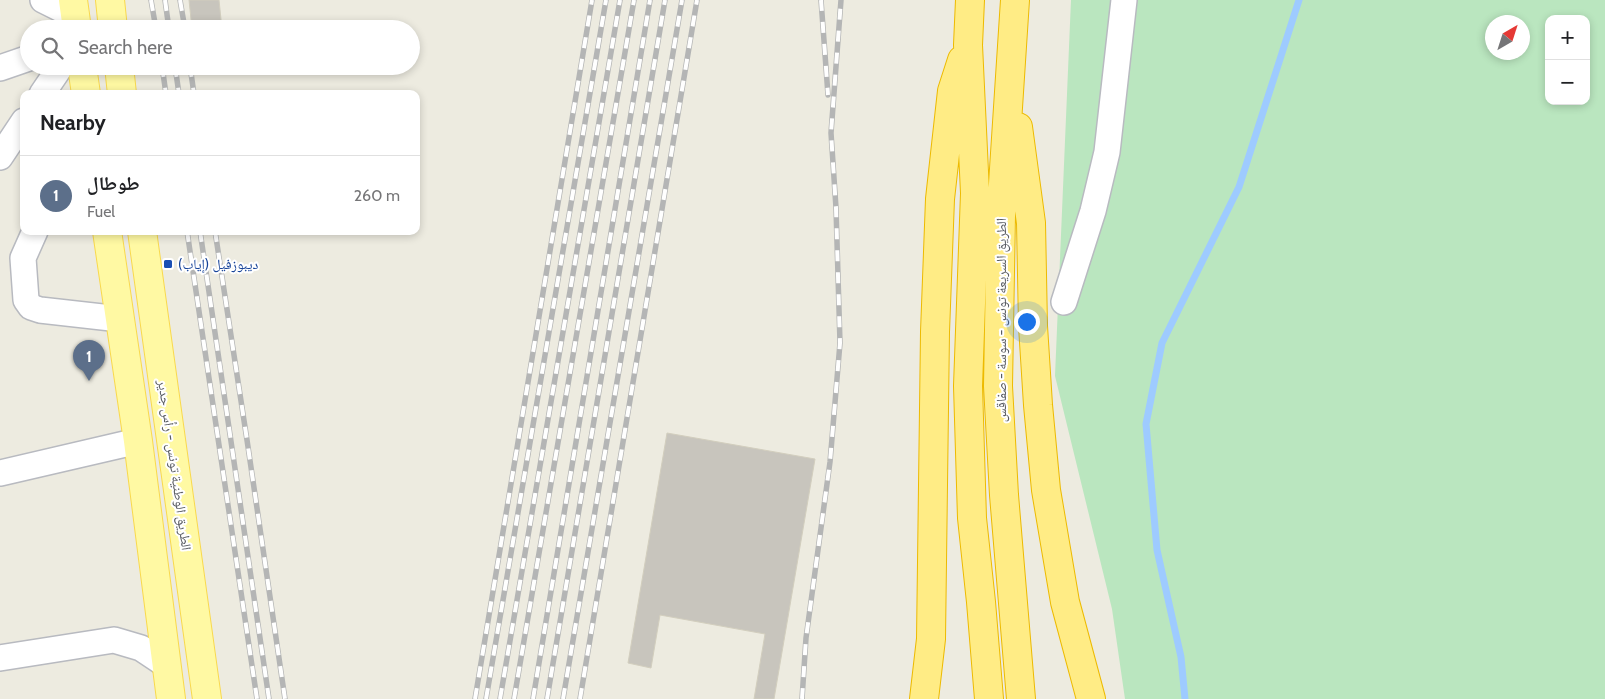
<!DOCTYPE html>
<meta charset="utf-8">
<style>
:root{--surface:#fff;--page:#f2f2f2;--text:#202124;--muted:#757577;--line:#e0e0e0;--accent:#7c3aed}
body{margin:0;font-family:Cabin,"Noto Naskh Arabic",sans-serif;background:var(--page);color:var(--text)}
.controls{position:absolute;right:15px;top:15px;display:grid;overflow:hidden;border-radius:10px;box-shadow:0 2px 8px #0003}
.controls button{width:45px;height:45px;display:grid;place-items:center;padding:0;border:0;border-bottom:1px solid var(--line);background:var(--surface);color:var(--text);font:25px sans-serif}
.compass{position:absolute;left:1485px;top:15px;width:45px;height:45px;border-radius:50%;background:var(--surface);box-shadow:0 2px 8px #0003;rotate:39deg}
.you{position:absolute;left:1026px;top:321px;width:18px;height:18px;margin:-12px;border:4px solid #fff;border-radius:50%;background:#1a73e8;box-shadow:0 0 0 8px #1a73e833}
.badge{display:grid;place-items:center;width:32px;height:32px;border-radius:50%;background:var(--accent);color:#fff;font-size:16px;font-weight:700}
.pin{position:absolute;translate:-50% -41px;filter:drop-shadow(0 1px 2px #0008)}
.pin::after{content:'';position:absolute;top:26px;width:18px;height:15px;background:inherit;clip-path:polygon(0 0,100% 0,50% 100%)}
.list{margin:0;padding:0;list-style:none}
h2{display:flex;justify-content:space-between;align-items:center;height:65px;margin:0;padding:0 20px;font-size:21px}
h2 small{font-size:16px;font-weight:400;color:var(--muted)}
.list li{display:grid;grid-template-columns:32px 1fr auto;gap:15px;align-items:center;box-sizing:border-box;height:80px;padding:0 20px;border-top:1px solid var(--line)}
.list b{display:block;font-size:19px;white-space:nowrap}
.list p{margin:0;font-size:16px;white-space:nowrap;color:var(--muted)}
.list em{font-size:16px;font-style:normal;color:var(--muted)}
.icon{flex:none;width:28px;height:28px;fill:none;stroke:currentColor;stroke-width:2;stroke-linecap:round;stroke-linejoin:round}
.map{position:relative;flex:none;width:1605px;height:699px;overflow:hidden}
.search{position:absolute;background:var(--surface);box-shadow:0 2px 8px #0003;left:20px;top:20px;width:400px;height:55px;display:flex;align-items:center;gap:12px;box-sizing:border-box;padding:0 18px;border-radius:28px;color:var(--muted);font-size:19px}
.panel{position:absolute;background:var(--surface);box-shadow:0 2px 8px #0003;left:20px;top:90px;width:400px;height:145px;border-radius:10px}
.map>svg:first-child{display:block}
.green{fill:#bae6bf;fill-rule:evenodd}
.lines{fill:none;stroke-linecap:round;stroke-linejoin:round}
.stream{stroke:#9ecbff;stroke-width:7}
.building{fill:#c8c5bd;stroke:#d2cebe}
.minor-casing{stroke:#b8bac0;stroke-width:28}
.major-casing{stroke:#f9d94d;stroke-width:30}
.highway-casing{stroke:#edba00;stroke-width:30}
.minor{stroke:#fff;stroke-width:25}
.major{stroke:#fff9a3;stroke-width:28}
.highway{stroke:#ffec85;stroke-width:28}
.rail-casing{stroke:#b4b5b5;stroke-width:5.5}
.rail{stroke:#fff;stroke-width:4;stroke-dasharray:11;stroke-linecap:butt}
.transit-dot{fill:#1a4fb4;stroke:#fff;stroke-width:2}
.labels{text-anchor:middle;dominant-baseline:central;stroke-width:4;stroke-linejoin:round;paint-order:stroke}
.transit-label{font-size:14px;fill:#164399;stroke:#fff;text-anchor:start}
.street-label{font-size:14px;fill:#595c62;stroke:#fff}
</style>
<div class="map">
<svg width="1605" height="699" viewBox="0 0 1605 699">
<rect width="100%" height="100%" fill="#edebe0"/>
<path class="green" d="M1071 0H1605V699H1125L1112 609 1055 376ZM1549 19H1586V101H1549ZM1492 22H1522V52H1492Z"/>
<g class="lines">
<path class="stream" d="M1185 699 1181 657 1157 550 1146 424 1162 343 1239 187 1299 0"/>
</g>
<path class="building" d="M189 0H219L222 29H192Z
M667 433 815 459 774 699H754L765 634 660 615 651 668 628 663Z"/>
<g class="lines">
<defs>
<path id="minor" d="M43 0 75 16
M0 68 29 58
M42 94 61 66
M0 157 24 121
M35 231 23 258 26 300 31 307 40 310 120 319
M1064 302 1093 211 1107 152 1124 0
M0 473 138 441
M0 658 114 640 141 648 165 664"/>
<path id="major" d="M73 0 77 29
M110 0 113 29
M82 66 86 94
M119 66 122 94
M107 231 138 441 171 699
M142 231 207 699"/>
<path id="highway" d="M970 0 968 45 975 193 968 386 972 518 981 602 989 699
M1015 0 1001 215 998 386 1004 495 1021 699
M1018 127 1031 223 1033 326 1038 405 1046 490 1065 602 1091 699
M924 699 931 639 935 332 940 199 952 91 962 60"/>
</defs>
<use href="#minor" class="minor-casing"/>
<use href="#major" class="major-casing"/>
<use href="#highway" class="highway-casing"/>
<use href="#minor" class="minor"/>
<use href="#major" class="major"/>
<use href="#highway" class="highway"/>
<defs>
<path id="rail" d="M151 0 156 29
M165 0 169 29
M180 0 185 29
M821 0 828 95
M162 66 166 94
M175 66 179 94
M190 66 194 94
M187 231 257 699
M200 231 269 699
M215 231 247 440 285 699
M475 699 592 0
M486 699 606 0
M500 699 620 0
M514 699 634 0
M533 699 650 0
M547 699 665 0
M563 699 682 0
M580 699 697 0
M802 699 806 638 830 462 840 343 836 208 831 133 841 0"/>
</defs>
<use href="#rail" class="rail-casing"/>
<use href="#rail" class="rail"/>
</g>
<rect class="transit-dot" x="163" y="259" width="10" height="10" rx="2.5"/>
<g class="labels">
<g class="transit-label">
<text x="178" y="264">ديبوزفيل (إياب)</text>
</g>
<g class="street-label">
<text transform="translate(1001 320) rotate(-90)">الطريق السريعة تونس - سوسة - صفاقس</text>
<text transform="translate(175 465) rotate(82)">الطريق الوطنية تونس - رأس جدير</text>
</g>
</g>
</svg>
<div class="controls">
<button>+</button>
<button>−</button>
</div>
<svg class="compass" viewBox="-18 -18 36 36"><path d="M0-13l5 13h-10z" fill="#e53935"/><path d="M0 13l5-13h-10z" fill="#757577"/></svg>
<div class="you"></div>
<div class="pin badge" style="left:89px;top:381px;background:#5c6f8a">1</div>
<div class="search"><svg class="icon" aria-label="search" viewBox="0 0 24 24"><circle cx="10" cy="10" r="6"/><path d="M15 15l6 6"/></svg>Search here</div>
<section class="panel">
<h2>Nearby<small></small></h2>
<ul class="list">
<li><span class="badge" style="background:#5c6f8a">1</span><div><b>طوطال</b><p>Fuel</p></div><em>260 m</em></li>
</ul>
</section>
</div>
